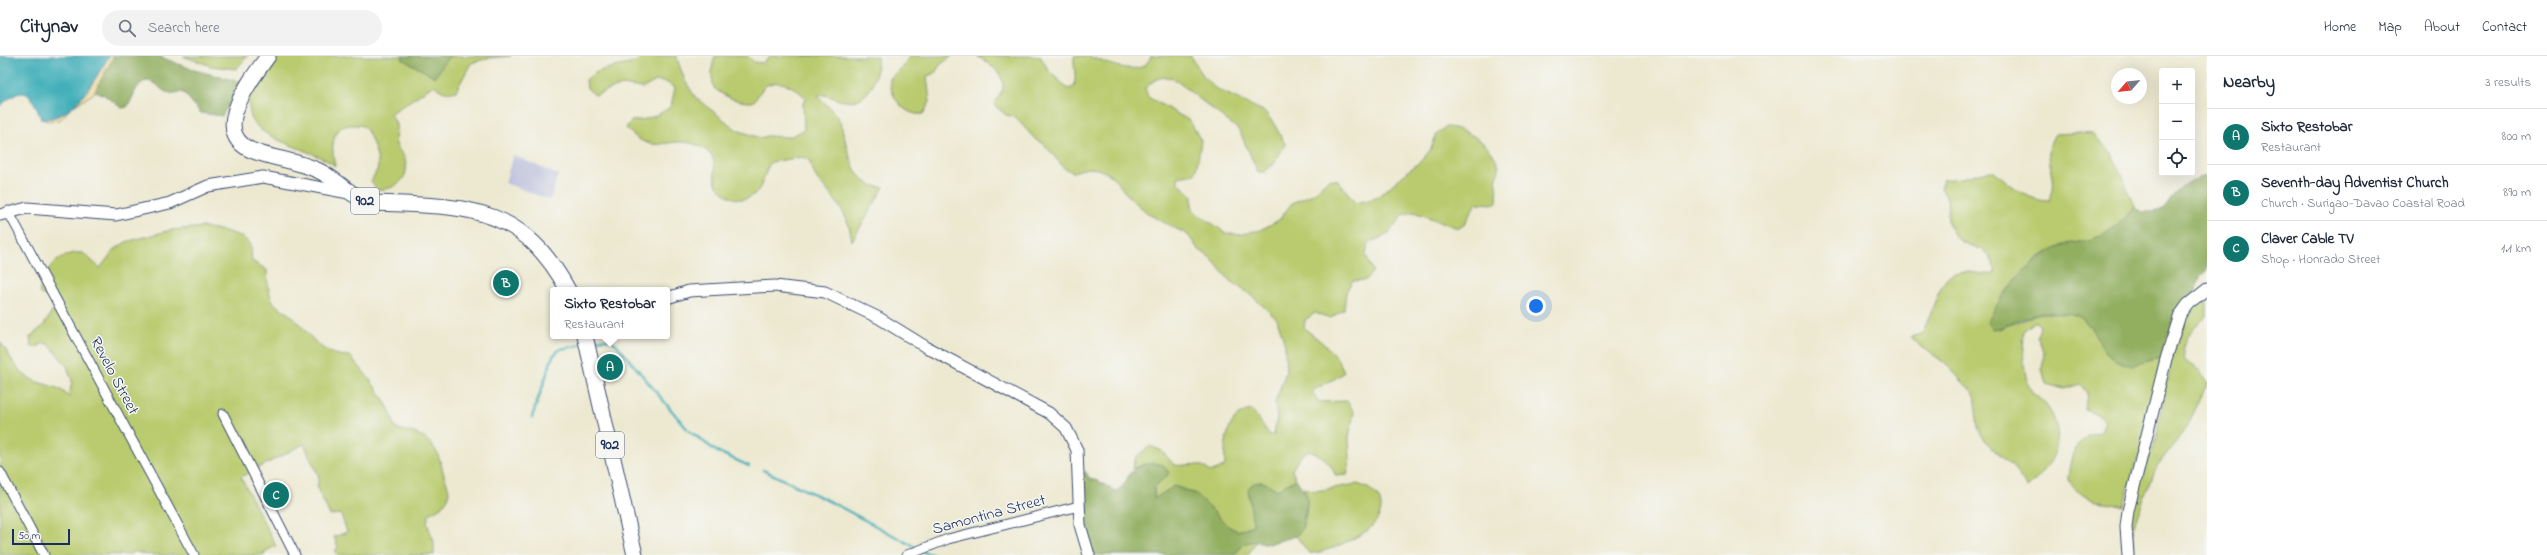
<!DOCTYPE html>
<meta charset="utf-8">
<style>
:root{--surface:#fff;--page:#f2f2f3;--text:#1f2937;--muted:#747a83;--line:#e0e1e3;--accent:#0f766e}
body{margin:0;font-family:"Indie Flower",sans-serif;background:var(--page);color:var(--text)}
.controls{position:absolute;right:12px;top:12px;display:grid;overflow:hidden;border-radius:4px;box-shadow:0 4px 16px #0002}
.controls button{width:36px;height:36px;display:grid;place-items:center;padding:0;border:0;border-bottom:1px solid var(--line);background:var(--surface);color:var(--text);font:20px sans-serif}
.compass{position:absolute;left:2111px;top:12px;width:36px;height:36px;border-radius:50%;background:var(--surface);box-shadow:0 4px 16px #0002;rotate:242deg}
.scale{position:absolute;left:12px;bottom:10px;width:58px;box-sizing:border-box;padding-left:4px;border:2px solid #1b2f5e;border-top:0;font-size:11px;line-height:14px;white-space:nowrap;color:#1b2f5e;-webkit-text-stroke:3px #f6f6f2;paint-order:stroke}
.you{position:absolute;left:1536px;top:250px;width:14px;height:14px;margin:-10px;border:3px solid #fff;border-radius:50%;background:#1a73e8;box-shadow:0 0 0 6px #1a73e833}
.badge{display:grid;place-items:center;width:26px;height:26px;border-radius:50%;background:var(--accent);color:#fff;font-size:13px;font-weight:700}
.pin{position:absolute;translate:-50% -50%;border:2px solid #fff;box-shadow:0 1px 4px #0006}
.popup{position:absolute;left:550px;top:231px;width:120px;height:52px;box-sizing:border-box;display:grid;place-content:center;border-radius:4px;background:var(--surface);filter:drop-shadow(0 1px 3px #0005);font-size:13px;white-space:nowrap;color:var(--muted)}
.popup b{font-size:15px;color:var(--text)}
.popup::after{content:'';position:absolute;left:50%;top:100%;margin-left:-8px;border:8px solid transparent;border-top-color:var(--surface)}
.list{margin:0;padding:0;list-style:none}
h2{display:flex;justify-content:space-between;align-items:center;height:52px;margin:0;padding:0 16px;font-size:17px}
h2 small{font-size:13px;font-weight:400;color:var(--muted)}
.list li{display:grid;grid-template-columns:26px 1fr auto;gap:12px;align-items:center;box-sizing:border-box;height:56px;padding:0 16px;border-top:1px solid var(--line)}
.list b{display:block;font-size:15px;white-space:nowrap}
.list p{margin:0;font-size:13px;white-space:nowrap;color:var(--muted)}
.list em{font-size:13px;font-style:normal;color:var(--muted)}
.icon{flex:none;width:22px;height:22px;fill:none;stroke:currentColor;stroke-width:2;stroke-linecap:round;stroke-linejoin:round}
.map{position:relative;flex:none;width:2207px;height:499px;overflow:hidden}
header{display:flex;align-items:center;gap:24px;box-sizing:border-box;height:56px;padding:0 20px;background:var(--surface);border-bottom:1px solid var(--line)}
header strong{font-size:19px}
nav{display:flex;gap:22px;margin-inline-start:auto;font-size:14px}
.search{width:280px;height:36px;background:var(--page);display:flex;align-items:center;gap:10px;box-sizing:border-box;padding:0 14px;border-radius:22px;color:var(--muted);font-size:15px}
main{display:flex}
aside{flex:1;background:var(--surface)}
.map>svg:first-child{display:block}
.industrial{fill:#c0c2dd}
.green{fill:#b9cb6e;stroke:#6a7d66}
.forest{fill:#92af61;stroke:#566f60}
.sand{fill:#eeda9e;stroke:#84847e}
.water{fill:#3cadb8;stroke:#2c6e8b}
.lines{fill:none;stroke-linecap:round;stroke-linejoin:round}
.stream{stroke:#3cadb8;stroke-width:2.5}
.minor-casing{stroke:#3a4b6f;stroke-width:11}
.tertiary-casing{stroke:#3a4b6f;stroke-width:13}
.trunk-casing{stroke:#3a4b6f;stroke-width:17}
.minor{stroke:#fff;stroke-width:9}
.tertiary{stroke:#fff;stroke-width:11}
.trunk{stroke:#fff;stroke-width:15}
.labels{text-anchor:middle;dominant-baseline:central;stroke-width:3;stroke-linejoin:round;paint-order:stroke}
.shield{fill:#f6f6f2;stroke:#5d6b8a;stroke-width:1}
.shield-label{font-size:15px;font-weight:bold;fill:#1b2f5e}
.street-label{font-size:16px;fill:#1b2f5e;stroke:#f6f6f2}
</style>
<header>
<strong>Citynav</strong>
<div class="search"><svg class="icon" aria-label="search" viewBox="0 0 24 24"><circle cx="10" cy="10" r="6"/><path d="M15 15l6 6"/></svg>Search here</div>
<nav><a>Home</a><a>Map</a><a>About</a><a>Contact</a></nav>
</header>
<main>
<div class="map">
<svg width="2207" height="499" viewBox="0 0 2207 499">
<rect width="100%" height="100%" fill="#f6f6f2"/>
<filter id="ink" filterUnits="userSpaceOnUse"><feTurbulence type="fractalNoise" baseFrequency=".025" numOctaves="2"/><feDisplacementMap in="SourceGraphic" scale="8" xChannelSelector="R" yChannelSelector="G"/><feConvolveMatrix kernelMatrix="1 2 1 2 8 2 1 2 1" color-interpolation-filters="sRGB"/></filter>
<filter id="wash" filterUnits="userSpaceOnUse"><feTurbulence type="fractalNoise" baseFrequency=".012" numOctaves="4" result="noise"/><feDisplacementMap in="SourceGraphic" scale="16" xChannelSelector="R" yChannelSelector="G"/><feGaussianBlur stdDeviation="0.9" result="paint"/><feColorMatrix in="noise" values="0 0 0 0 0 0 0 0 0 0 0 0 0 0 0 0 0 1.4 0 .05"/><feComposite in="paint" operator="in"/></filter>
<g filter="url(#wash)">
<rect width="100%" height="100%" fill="#ede9d1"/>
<path class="industrial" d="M513 99 558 119 550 144 505 127Z"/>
<path class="green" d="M183 0H248L236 13 211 10Z
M274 0H404L402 3 442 10 450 0H511L489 2 471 7 456 35C446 38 441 36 434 29L390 58C392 61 395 65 396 69 397 75 394 82 396 88 397 94 404 98 405 104 411 124 394 134 377 134L371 125C373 121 377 116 378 111 380 105 370 78 366 73 363 69 359 69 355 69 330 67 331 93 335 110 314 93 259 85 251 61 249 55 249 48 248 42L264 20Z
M643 0H676L685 25 696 42 737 74 760 82 767 80 789 81 804 74 803 47 806 42C796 32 782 22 767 29 762 31 758 41 753 46 736 46 727 42 714 32L711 16 715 0H748L754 6 762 7 771 0H877C878 21 871 48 844 45 834 44 828 37 818 39 824 47 833 54 838 62 849 85 848 132 884 131L852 185C849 159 836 144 819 125 814 120 812 110 808 103L802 101 771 106C764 116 764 126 759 133 747 150 725 144 716 127 713 120 716 110 713 103 710 96 703 92 697 89 667 78 654 103 626 72L631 65C647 64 659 60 671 50L675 32 666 26 656 25 643 32 622 29 595 39 587 32 586 24C603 6 636 13 643 0Z
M910 0H952L940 9 935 17 927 20 930 46 923 58C904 61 889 39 890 22L903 11Z
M977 0H1040L1049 15 1068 33 1074 31C1077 20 1073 11 1074 0 1078 0 1083 0 1087 0 1103 4 1142 26 1151 0H1191L1204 21 1215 32 1265 56 1274 68 1285 88 1274 108 1264 116H1258L1239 74 1173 22C1160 19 1154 24 1145 32L1148 41 1190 65 1201 85C1199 96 1198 107 1195 118L1178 121V127L1192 139V154L1226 177 1238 179 1260 174 1279 164 1292 147 1313 138 1329 123 1338 124 1355 147 1376 142 1423 103 1431 93 1436 79 1445 71C1465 71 1495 90 1499 112 1499 117 1496 122 1496 127 1496 135 1499 139 1496 148L1476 147 1464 169 1458 172 1414 156 1403 159 1387 179 1368 187 1366 200 1373 215 1366 224 1352 225 1346 236 1344 253 1331 262 1315 257 1305 264 1304 272C1320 285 1337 296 1344 316 1334 325 1323 327 1312 336L1319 346 1347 345 1354 356 1349 382 1350 403 1347 419 1336 420C1329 405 1324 399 1307 395L1300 401 1292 414 1296 423 1277 434 1259 425 1253 457V469L1238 475 1229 471 1196 438 1174 430 1154 444V432L1160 423 1145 408 1132 413 1136 401 1150 390 1162 395 1174 409C1189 411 1198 403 1210 416L1225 410C1224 389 1226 357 1252 354L1270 379H1274L1277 361 1275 346 1286 316 1285 289 1277 263 1251 239 1230 225 1211 202 1198 193 1188 179 1150 159 1130 142 1112 120 1099 113 1087 112 1073 116 1064 112 1044 88 1036 84 1015 61 1006 59 994 49C996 43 1000 40 1002 35 1008 19 987 6 977 0Z
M2075 77 2093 78 2112 97 2135 150 2116 172 2100 182 2064 189 2039 201 2001 240 1999 273C2019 265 2054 249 2076 259 2091 266 2102 289 2111 302L2142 306 2162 302 2150 363 2123 450C2094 441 2090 452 2068 423 2070 399 2075 381 2100 376L2105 366 2101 360 2085 353 2087 337 2080 328 2064 333 2046 328 2042 313 2044 296 2037 280 2040 270 2036 266 2024 275C2023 293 2022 320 2032 336 2036 341 2042 344 2046 349 2070 381 2053 410 2027 432L2013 410 1984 384 1978 372 1974 337C1965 329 1958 321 1950 312 1938 300 1922 293 1910 281L1921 278C1932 262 1938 222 1955 217 1970 213 1981 220 1995 218 1991 182 1970 199 1954 178 1944 165 1950 159 1948 146 1947 141 1943 136 1941 132L1944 123C1964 125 1975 115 1994 115 2010 128 2027 145 2049 145 2063 118 2038 105 2055 78Z
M203 171C214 173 245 177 250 189 252 193 251 200 252 205L267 214C267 224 268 234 272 244 275 250 284 254 289 258 311 276 317 300 350 300 362 313 396 354 394 371 403 376 413 375 421 380 438 390 439 402 444 419 446 427 451 433 448 442 445 450 436 454 429 458L427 467 434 486V499H337L335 495 338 491 334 481 347 476 341 458 330 459 317 432 319 421 304 388 241 421 276 490 264 496 265 499H231L230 497 224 499H147L133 495 130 499H0V286C9 297 14 311 26 320 41 331 58 327 69 341L72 325 67 310 49 289 44 287 35 292 31 290 30 281 44 269 58 246 55 240H45L39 237C44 213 58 195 83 197L100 212 114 194 126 186 171 174Z
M2207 240V259C2190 279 2180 277 2185 305L2200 315 2207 328 2187 371 2154 414 2133 472 2135 499H2130C2129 488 2127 476 2128 466 2130 441 2150 406 2156 382 2167 339 2167 267 2207 240Z
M1357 428C1381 434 1390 453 1370 472 1361 481 1321 499 1309 497L1296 480C1306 468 1311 446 1303 432L1316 435Z
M1257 484 1248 499H1233L1246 487Z"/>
<path class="forest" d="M114 0H158L194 14 241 26 222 60 201 57 184 37C178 35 171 39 166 36 162 34 159 31 156 28 137 17 135 41 127 51L122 52 103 38 93 35Z
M404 0H450L435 21 402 3Z
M2207 119V213L2201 218 2195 236 2177 260 2164 290 2162 302C2151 303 2140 309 2129 309 2100 309 2099 267 2075 259 2059 254 2036 258 2020 263 2010 267 2003 273 1991 273L1987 266C2004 234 2028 204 2063 189 2069 187 2077 187 2084 185 2108 180 2120 169 2135 150L2142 156C2172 156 2161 149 2179 134 2187 127 2197 123 2207 119Z
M1155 407 1163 409 1169 417 1154 432V443L1174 430 1196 438 1229 471 1238 475 1253 469 1248 433C1256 421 1267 426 1277 434L1296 423 1308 441 1302 473 1296 480 1268 488 1257 485 1246 487 1233 499H1094C1081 475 1079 442 1085 415L1090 423 1098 425 1115 435C1133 428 1121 410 1155 407Z"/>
<path class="sand" d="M109 0H114L93 38 72 51 60 64 48 65 41 63C75 64 94 24 109 0Z"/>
<path class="water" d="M0 0H109C94 24 75 64 41 63 30 35 25 28 0 50Z"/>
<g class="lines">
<path class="stream" d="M595 284 609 283 617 289 688 374 716 395 749 410
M532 361 553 300 560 293 581 289
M763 414 831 446 917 492
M923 496 934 499"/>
</g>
</g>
<g filter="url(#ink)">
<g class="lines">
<defs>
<path id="minor" d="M8 155 194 499
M223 358 295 499
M0 416 44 499
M907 499 948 483 1079 450"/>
<path id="tertiary" d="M0 159 27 152 116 159 170 147 208 130 263 121 349 137
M667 242 689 235 775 230 825 236 879 262 926 291 1049 357 1066 372 1077 394 1080 469 1089 499
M2128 499 2126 471 2128 455 2166 303 2180 259 2188 248 2207 233"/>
<path id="trunk" d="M268 0C251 24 206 79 256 96 276 103 297 105 317 114 340 124 348 141 375 147 464 151 520 146 568 234
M585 280 635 499"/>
</defs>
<use href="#minor" class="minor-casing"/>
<use href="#tertiary" class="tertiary-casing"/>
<use href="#trunk" class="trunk-casing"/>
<use href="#minor" class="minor"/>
<use href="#tertiary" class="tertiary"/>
<use href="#trunk" class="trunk"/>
</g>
</g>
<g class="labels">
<g class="shield">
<rect x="351" y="132" width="28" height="26" rx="3"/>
<rect x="596" y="376" width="28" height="26" rx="3"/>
</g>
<g class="shield-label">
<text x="365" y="145">902</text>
<text x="610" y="389">902</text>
</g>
<g class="street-label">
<text transform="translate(114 320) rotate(62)">Revelo Street</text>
<text transform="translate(989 459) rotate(-15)">Samontina Street</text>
</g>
</g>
</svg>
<div class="controls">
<button>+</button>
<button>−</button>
<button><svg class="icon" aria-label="locate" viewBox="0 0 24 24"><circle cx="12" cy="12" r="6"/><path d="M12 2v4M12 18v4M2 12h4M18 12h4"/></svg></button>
</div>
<svg class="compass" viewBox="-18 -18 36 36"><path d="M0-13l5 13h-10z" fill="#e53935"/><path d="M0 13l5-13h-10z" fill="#747a83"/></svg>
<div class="scale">50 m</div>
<div class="you"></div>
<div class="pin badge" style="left:610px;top:311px">A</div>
<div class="popup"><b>Sixto Restobar</b>Restaurant</div>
<div class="pin badge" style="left:506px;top:227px">B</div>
<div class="pin badge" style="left:276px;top:439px">C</div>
</div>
<aside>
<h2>Nearby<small>3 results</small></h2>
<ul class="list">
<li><span class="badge">A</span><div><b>Sixto Restobar</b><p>Restaurant</p></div><em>800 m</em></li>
<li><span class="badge">B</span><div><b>Seventh-day Adventist Church</b><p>Church · Surigao-Davao Coastal Road</p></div><em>890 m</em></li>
<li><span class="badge">C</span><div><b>Claver Cable TV</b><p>Shop · Honrado Street</p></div><em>1.1 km</em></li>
</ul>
</aside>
</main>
